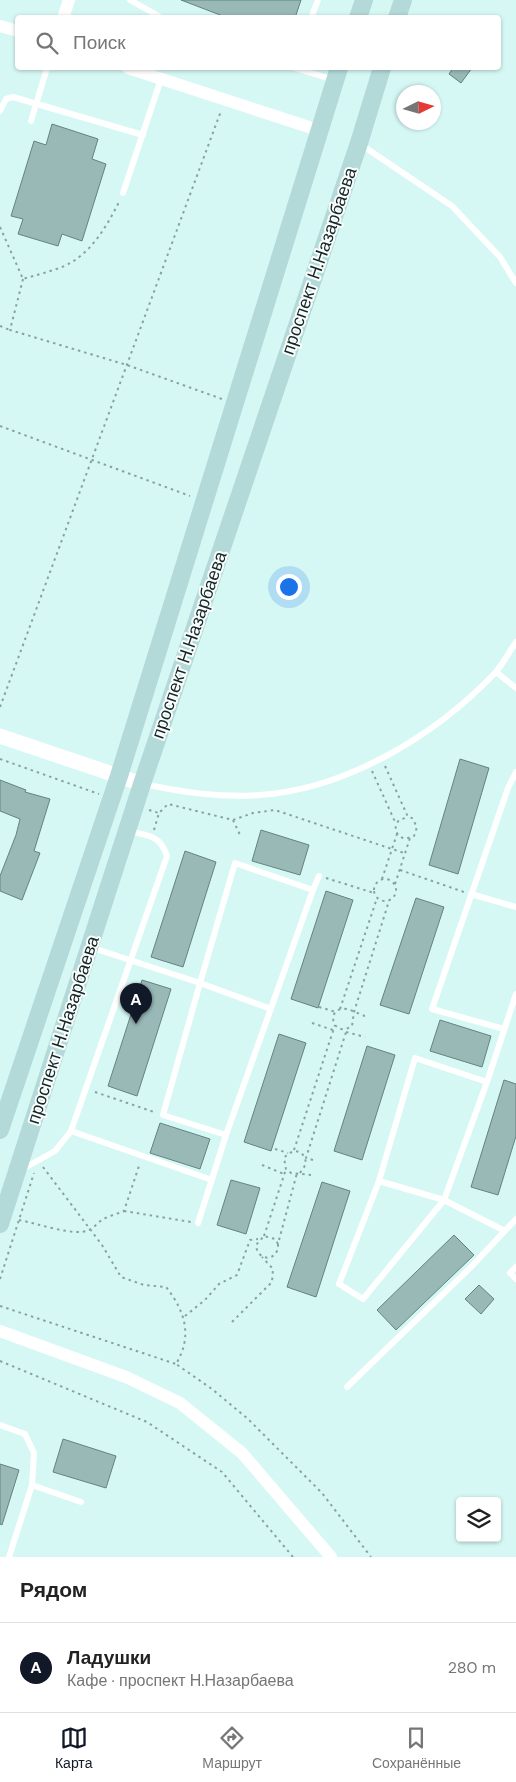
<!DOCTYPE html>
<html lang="ru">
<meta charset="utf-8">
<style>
:root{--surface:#fff;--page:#f6f6f6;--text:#222;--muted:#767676;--line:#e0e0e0;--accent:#111827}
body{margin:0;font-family:"DM Sans",sans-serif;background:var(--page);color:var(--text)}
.controls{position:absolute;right:15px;bottom:15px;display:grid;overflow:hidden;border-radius:5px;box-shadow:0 1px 4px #0004}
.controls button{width:45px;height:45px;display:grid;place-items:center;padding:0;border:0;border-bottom:1px solid var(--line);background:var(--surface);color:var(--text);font:25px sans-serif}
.compass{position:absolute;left:396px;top:85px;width:45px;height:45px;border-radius:50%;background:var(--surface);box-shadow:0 1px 4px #0004;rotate:85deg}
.you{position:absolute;left:288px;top:586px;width:18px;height:18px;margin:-12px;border:4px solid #fff;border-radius:50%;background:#1a73e8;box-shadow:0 0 0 8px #1a73e833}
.badge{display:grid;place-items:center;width:32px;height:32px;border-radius:50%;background:var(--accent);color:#fff;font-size:16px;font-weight:700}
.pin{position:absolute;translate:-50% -41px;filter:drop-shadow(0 1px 2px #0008)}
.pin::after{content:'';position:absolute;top:26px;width:18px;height:15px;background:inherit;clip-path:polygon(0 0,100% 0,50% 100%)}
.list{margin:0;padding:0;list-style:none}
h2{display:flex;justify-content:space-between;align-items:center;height:65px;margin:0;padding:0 20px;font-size:21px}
h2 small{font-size:16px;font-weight:400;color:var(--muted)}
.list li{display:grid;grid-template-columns:32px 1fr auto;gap:15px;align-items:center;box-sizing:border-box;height:90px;padding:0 20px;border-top:1px solid var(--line)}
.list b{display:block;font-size:19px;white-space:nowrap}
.list p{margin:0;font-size:16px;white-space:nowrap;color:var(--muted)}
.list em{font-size:16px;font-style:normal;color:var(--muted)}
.icon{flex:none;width:28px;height:28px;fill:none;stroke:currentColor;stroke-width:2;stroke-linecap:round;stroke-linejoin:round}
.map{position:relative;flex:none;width:516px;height:1557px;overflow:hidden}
.search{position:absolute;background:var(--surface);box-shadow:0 1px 4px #0004;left:15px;right:15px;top:15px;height:55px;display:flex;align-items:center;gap:12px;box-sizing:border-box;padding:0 18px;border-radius:5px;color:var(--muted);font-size:19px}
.sheet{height:155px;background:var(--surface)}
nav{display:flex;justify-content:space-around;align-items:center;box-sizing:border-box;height:70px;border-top:1px solid var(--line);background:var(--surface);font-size:14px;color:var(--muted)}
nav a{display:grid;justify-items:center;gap:2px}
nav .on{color:var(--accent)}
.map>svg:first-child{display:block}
.building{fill:#99b9b6;stroke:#648380}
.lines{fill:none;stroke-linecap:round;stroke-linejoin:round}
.path{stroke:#89a2a0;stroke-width:2;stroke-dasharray:2.5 4;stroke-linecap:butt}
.service{stroke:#fff;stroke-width:6}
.minor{stroke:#fff;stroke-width:12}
.tertiary{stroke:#fff;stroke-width:15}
.secondary{stroke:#b3d9d8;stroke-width:18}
.labels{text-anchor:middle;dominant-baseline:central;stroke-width:4;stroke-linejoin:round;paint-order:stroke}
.street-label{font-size:18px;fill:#182524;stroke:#f8fefe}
</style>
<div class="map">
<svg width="516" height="1557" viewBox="0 0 516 1557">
<rect width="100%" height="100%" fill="#d6f8f5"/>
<path class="building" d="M181 0H301L295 18H228Z
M453 68H472L461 83 449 74Z
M52 124 98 139 92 159 106 164 82 241 62 234 58 246 18 234 23 219 11 216 34 141 46 145Z
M460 759 489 768 458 874 429 865Z
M0 780 26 790 25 792 50 799 34 851 40 853 22 900 0 891V876L16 835 20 819 0 811Z
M261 830 309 845 300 875 252 861Z
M185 851 216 862 183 967 151 957Z
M326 891 353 900 318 1008 291 999Z
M416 898 444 907 409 1014 380 1005Z
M142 980 171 989 137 1096 108 1086Z
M440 1020 491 1036 482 1067 430 1051Z
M279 1034 306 1043 271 1151 244 1142Z
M367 1046 395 1055 362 1160 334 1151Z
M504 1080 516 1084V1136L498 1195 471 1187Z
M160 1123 210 1139 200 1169 150 1153Z
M231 1180 260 1188 246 1234 217 1225Z
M322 1182 350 1191 316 1297 287 1287Z
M454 1235 474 1255 396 1330 377 1310Z
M479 1285 494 1299 481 1314 465 1299Z
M63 1439 116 1456 106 1488 53 1472Z
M0 1464 19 1470 2 1525 0 1524Z"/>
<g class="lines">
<path class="path" d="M0 227 23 279C36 275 49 272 62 267 90 256 107 226 120 200
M23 279 10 330 127 365 222 399
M0 326 10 330
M0 426 190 496
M0 707 221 111
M0 759 99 794
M385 766 408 817 412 818 417 827 414 836 405 839C395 835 393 828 399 820L408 817
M372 771 396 824
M149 810 159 813
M233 820 241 837
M154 830 159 813 168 804 233 820 253 813 275 810 404 853
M400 870 464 892
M326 878 374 893
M382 879 397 834
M374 890a11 11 0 1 1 22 0a11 11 0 1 1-22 0Z
M395 884 410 838
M319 1007 336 1012
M340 1009 377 898
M365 1016C358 1014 348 1007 341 1009 326 1012 334 1038 352 1026L354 1012 389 901
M312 1023 333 1030
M346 1032 365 1037
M95 1092 154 1112
M275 1149 288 1153
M294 1150 335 1025
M313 1160 306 1158 347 1029
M262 1165 284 1174
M43 1167 102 1245 121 1277 144 1285 166 1287C185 1311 193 1336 176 1364L212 1389 248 1419 322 1493 371 1557
M300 1173 306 1164C305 1150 293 1147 284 1158L286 1169 291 1173 311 1175
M124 1211 191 1222
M19 1220C36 1223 75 1237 89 1230 94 1228 97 1223 102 1220 108 1216 117 1214 124 1211L140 1163
M264 1236 286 1169
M278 1244 275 1239 264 1236 256 1245C257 1262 279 1262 278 1244L297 1173
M0 1279 34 1173
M0 1306 176 1364
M185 1316 205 1300 219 1284 237 1275 250 1240 258 1239
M232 1322 272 1282 273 1269 262 1257
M0 1361 147 1422 222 1472 293 1557"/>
<path class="service" d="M130 0 162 18
M311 18 318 0
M295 68 334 80
M0 111 6 99 13 97 143 135
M31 121 47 68
M360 144 452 206 500 257 516 283
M123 193 161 79
M496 672 516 688
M143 784C182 792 220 798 260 795 347 789 436 735 495 673 503 664 509 652 516 642
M313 890 319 876
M471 894 516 907
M90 947 200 983 235 863 313 890 226 1135 163 1115 200 983 271 1009
M504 1029 432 1009 508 788 516 772
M415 1058 487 1082 444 1200 363 1299 339 1284 379 1181Z
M487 1082 516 994
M71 1131 212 1180
M21 1170 55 1151 71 1131 167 856C160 835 149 836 129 831
M379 1181 444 1200 505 1231
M198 1223 226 1135
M516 1267 510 1273 516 1279
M347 1387 471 1267 516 1219
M0 1425 25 1434 34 1453 32 1485 9 1557
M32 1485 81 1502"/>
<path class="minor" d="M63 18 69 0
M0 26 18 31
M128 68 318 130
M0 1331 126 1377 180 1403 242 1453 331 1557"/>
<path class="tertiary" d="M0 736 142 784"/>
<path class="secondary" d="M358 18 364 0
M397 18 403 0
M0 1130 119 776 339 68
M0 1224 142 784 359 143 382 68"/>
</g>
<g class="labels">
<g class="street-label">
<text transform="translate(319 261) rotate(-71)">проспект Н.Назарбаева</text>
<text transform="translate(189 645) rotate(-71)">проспект Н.Назарбаева</text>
<text transform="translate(63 1030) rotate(-72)">проспект Н.Назарбаева</text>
</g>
</g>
</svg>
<div class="controls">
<button><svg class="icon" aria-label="layers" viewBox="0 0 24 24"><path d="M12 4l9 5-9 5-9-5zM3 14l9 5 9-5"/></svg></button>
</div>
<svg class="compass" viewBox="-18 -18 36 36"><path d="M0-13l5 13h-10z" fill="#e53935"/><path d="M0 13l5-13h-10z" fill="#767676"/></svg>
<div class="you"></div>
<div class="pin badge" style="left:136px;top:1024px">A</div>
<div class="search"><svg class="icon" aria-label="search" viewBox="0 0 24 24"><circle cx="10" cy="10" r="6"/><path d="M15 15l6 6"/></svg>Поиск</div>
</div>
<section class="sheet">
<h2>Рядом<small></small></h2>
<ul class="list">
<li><span class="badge">A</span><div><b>Ладушки</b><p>Кафе · проспект Н.Назарбаева</p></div><em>280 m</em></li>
</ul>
</section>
<nav>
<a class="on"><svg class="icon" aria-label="map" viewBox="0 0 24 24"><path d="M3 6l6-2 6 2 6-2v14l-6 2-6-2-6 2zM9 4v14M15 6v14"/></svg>Карта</a>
<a><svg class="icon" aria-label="directions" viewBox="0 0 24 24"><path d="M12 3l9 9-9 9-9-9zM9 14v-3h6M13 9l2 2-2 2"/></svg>Маршрут</a>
<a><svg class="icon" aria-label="saved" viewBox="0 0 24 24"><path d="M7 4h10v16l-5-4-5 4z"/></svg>Сохранённые</a>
</nav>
